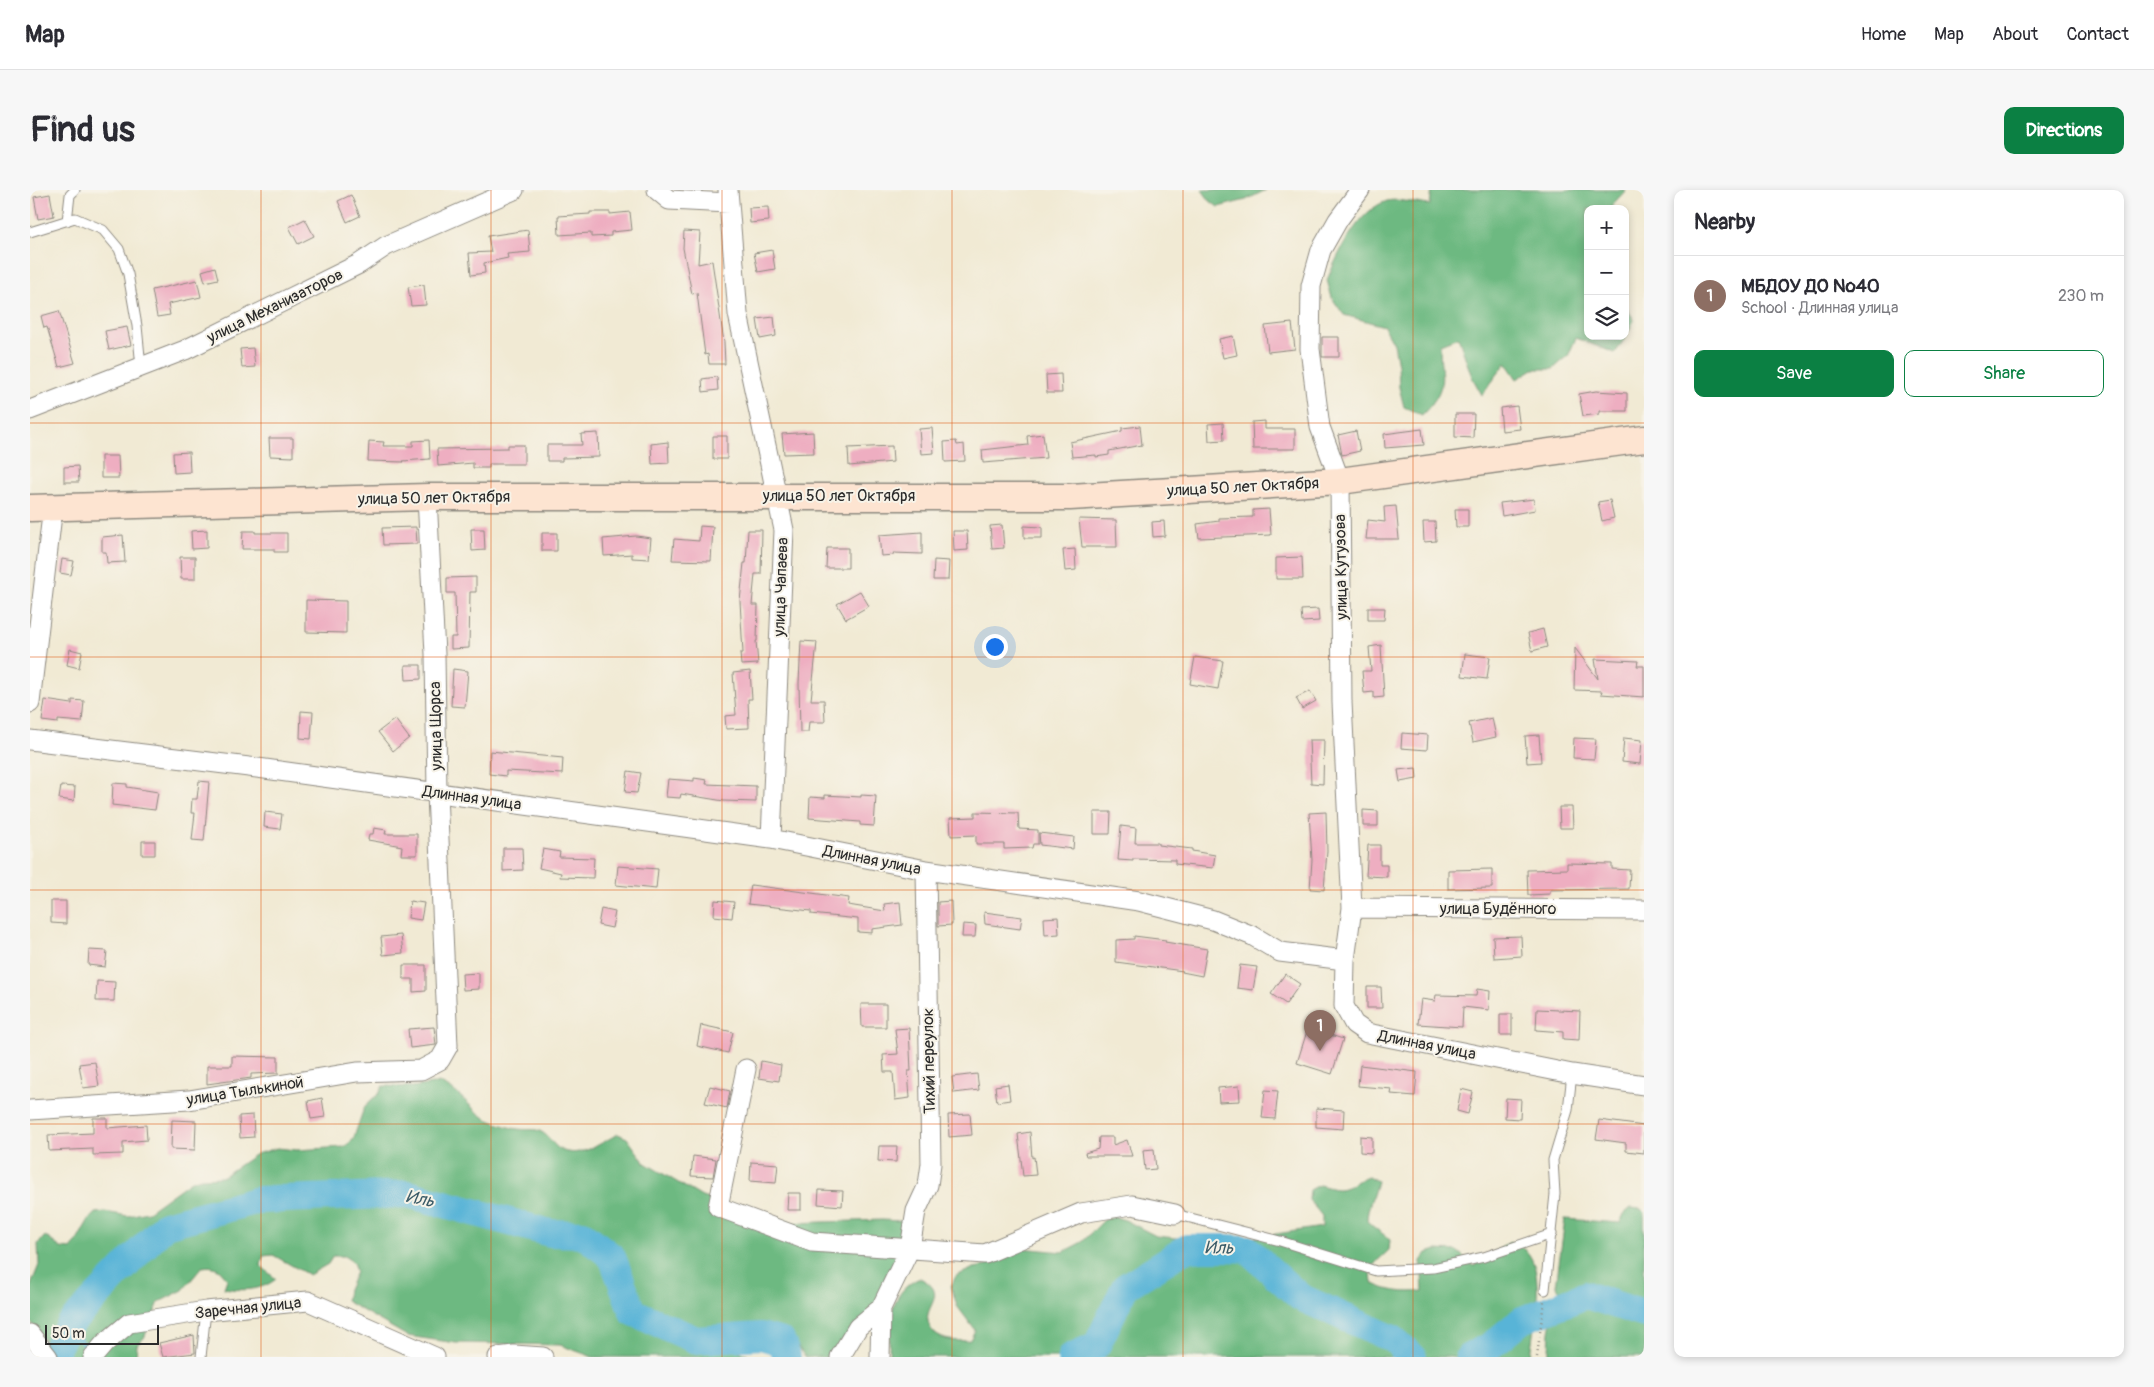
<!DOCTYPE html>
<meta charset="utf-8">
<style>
:root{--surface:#fff;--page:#f7f7f7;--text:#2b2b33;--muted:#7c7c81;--line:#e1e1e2;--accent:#0b8043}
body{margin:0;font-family:Pangolin,sans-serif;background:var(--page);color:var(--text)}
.controls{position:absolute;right:15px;top:15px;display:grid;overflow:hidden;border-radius:10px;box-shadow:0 2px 8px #0003}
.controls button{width:45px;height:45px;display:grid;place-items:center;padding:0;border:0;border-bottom:1px solid var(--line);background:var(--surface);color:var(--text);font:25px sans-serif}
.scale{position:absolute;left:15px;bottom:12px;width:114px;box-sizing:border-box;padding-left:5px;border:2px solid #2b2b2b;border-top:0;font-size:14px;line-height:18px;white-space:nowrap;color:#2b2b2b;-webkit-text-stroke:4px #f7f3e8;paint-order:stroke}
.you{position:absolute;left:964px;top:456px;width:18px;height:18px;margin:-12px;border:4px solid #fff;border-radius:50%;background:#1a73e8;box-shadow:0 0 0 8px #1a73e833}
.badge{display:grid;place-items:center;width:32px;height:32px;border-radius:50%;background:var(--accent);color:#fff;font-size:16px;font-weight:700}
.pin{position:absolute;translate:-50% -41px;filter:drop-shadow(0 1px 2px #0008)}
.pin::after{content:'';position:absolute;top:26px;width:18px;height:15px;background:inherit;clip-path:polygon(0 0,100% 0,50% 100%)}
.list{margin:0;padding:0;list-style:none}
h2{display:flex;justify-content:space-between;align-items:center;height:65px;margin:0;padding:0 20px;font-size:21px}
h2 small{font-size:16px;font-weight:400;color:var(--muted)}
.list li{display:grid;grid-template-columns:32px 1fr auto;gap:15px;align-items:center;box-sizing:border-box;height:80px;padding:0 20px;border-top:1px solid var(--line)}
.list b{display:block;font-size:19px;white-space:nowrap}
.list p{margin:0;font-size:16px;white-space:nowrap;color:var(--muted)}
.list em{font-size:16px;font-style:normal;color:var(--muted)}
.actions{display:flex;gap:10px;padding:15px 20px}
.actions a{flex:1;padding:11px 0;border:1px solid var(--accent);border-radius:10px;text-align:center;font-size:18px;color:var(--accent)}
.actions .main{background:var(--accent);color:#fff}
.icon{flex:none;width:28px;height:28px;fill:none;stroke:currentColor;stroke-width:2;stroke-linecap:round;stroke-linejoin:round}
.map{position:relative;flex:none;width:1614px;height:1167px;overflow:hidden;border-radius:10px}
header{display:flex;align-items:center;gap:30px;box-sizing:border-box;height:70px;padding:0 25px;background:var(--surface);border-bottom:1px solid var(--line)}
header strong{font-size:24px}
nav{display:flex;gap:28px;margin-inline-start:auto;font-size:18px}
.intro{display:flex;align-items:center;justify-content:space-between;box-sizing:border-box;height:120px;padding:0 30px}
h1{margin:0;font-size:35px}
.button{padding:12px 22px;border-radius:10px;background:var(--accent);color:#fff;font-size:18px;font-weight:700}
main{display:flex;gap:30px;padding:0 30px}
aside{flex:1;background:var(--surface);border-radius:10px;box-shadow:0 2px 8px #0003}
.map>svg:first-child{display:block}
.forest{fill:#6db981;stroke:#4c7256}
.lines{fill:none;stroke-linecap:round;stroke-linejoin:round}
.stream{stroke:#59b4d7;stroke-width:4.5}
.river{stroke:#59b4d7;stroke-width:28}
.building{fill:#eeaec1}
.lane-casing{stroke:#8e8a80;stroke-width:11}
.street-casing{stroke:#8e8a80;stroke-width:21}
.secondary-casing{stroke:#8e8a80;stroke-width:29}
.path{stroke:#8e8a80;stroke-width:2.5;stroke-dasharray:1 4;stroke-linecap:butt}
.lane{stroke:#fff;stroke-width:9}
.street{stroke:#fff;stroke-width:19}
.secondary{stroke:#fde4d1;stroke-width:26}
.grid{fill:none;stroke:#df570e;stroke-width:1;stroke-opacity:0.55}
.labels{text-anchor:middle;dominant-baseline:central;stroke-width:4;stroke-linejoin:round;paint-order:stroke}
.street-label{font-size:16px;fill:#2b2b2b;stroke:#f7f3e8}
.water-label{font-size:18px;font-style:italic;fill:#3b5b67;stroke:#f7f3e8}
</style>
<header>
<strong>Map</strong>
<nav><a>Home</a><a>Map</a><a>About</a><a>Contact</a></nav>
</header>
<div class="intro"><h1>Find us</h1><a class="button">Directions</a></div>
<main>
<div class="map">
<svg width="1614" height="1167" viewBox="0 0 1614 1167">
<rect width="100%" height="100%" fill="#f7f3e8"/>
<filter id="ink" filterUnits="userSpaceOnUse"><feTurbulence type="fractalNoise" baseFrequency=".02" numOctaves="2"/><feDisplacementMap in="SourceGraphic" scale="10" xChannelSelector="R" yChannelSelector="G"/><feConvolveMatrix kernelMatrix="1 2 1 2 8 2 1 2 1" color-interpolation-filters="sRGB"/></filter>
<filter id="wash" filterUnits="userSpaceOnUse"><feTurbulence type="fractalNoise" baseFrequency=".0096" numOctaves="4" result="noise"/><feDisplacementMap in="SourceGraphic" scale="20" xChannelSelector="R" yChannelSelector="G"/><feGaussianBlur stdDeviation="1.12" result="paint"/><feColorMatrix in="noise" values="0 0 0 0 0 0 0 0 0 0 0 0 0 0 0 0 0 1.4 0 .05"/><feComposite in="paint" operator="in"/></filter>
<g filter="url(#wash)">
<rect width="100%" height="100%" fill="#f1ead4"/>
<path class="forest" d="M1172 0H1236L1216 10 1188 17 1180 11Z
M1402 0H1596L1582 15V19H1558V146H1595V115L1604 130 1596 147 1585 163 1546 148 1538 166 1523 179H1503L1487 189 1476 173 1452 205 1442 187 1428 147 1410 154C1410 190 1420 196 1392 225L1374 217 1369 197 1368 175 1364 154 1354 136 1314 125 1302 108 1297 90C1308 64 1328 20 1357 11 1369 8 1387 14 1400 15Z
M410 893C428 900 439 917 455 928 463 932 479 938 488 939 494 940 501 939 507 940 518 943 522 955 531 960 551 969 572 952 588 944L597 948 615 973 672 1007 762 1033 852 1030 872 1031 880 1037 850 1111 803 1167H775L767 1155 715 1136 701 1156 720 1167H563L530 1155 426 1153 377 1146 316 1111 318 1100 326 1082 323 1072 314 1066H303L298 1074 279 1085 243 1065 233 1066 231 1076 246 1089C231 1101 212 1101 194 1098L197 1089C190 1078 185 1075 172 1077L153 1100 129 1112 114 1148 107 1155 106 1167H26L0 1131 1 1095 9 1075 8 1054 15 1046 31 1058 41 1059C51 1048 54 1033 65 1023L75 1022 98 1026 118 1022 161 991 171 988 192 987 226 964 237 961 247 958 267 960 314 957 323 950 334 918 341 910 349 904 353 896 382 897Z
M1338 986 1347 991C1344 1005 1337 1017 1337 1031 1345 1039 1353 1043 1360 1050L1359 1060C1347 1072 1339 1074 1342 1093 1359 1102 1375 1103 1393 1101L1391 1071 1397 1063 1406 1060 1427 1061 1444 1076 1480 1052C1523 1061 1503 1135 1500 1167H859C860 1136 857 1102 890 1088 920 1103 894 1116 898 1131 902 1151 924 1152 940 1150L945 1140 927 1116 921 1096 926 1086 944 1078 954 1076 991 1058 1033 1062 1052 1052 1074 1030 1085 1027 1095 1030 1126 1046 1146 1048 1213 1049 1292 1037V1026L1279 1010 1280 1000 1289 995C1295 996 1302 999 1308 999 1319 999 1328 989 1338 986Z
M1601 1018 1611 1019 1614 1022V1167H1518C1521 1155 1517 1137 1525 1127 1529 1121 1535 1118 1539 1112L1526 1096 1535 1029 1590 1033 1594 1024Z"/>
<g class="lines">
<path class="stream" d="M39 1135 61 1164"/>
<path class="river" d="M22 1167 39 1135 135 1035 229 1010 378 1004 520 1043 553 1044 582 1067 603 1122 666 1150 731 1146 752 1152 757 1167
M1041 1167 1067 1155 1095 1097 1157 1058H1195L1217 1059 1270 1107 1363 1149 1383 1167
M1439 1167 1463 1154 1492 1130 1556 1105 1614 1124"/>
</g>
<g id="blocks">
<path class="building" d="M20 4 24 26 8 29 4 7Z
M321 5 330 26 317 32 308 11Z
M738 17 739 31 720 33 719 18Z
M560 22H580V24L600 22 602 40 581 42V46L561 47V43L529 45 528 26 560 24Z
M275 29 284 46 268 54 259 37Z
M498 40 500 62 477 64 478 68 454 73 455 83 441 85 439 63 461 62 458 46Z
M654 41 670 42 668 74 682 71 694 152 695 174H679L678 164 675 165 667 103 662 104 653 58Z
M742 60 745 79 728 82 724 63Z
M185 77 188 89 175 92 172 81Z
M167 90 171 107 138 114 140 125 127 127 122 100Z
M394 95 396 115 381 116 378 97Z
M29 121 45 173 29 177 17 137 14 138 11 126Z
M744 127 746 146 730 149 727 129Z
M1262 133 1265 159 1238 162 1235 136Z
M97 137 101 155 79 160 75 141Z
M1203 146 1207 165 1193 168 1189 149Z
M1292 147H1309V167H1292Z
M223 158 225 177 212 178 210 159Z
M1031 184 1032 203H1017L1016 185Z
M687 187 688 200 673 202 672 189Z
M1566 201 1597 203V221H1569V224L1553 226 1549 204Z
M1487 216 1490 239 1472 241 1470 218Z
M1425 224H1444L1443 248 1425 247Z
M1235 231V239H1265V259H1223L1222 232Z
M1193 233 1194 250 1179 251 1178 234Z
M1110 236 1112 255 1079 261V265L1066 267V265L1042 267 1040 252 1092 241V238Z
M902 238 904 263 891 264 889 239Z
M1392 239 1394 255 1355 258 1354 244Z
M1326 241 1330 261 1312 265 1308 245Z
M783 242 784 263 754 264 752 244Z
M568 243 569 267 532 268V271H517V255H552L551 244Z
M1013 244 1016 268 953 273 952 260 998 255 997 246Z
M683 246H697V269H683Z
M239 248H263V267L240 266Z
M399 250 400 269 373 271 374 272 338 271 339 251 354 252 353 256H383V251Z
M926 251 927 255 934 254 935 271 915 272 914 252Z
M638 252 639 273 622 274 621 254Z
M478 255H494V274H459V278H443V273L408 276 407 259 478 258Z
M862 256 863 272 819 276 818 258Z
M159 262 160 282 144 283 143 263Z
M71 266H88L89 288H71Z
M48 276 49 292H34V277Z
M1504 309 1505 320 1472 326 1470 313Z
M1580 310 1584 328 1572 331 1568 312Z
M1366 316 1369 349H1336L1338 330 1355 332 1354 317Z
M1239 319 1241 345 1169 348 1167 334 1189 331V328L1223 327V320Z
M1425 319H1438V337H1426Z
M1049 329 1086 330 1087 357H1052Z
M1134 331 1135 346 1123 347 1122 332Z
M1393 332H1405L1406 351 1394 352Z
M972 335 974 358 962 359 960 336Z
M670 336 683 337 681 371 642 370 644 349 669 351Z
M994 336 1012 337V348H994Z
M386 337 387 354 353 355 352 338Z
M441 339H454L455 360 442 361Z
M177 340V358L162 359 161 341Z
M718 340H732L731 384H725L722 415H728L727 451H726L728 474 711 475 710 463H713L710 411 714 373H716Z
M213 341H225V343H257V362H244V359H212Z
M923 341H937L938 360 924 361Z
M892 342V364L863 363 864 365 851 366 849 345Z
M512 343H527V361H512Z
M93 345 95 372 77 373 76 362H72V347Z
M606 346 621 348 619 369 602 368V364L574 366 573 349Z
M797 358H818V378H796Z
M1045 359 1046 380 1035 381 1033 360Z
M150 367H165V389H151Z
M1272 367 1273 389H1246V368Z
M32 369 44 371 41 385 30 383Z
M904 370 919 371 918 390H903Z
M446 387V402H440L439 458 421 459V447H426L425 403H417V388Z
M830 401 839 416 816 429 807 414Z
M276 410 316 411V443L276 442Z
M1338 418H1355L1354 430H1338Z
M1288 419 1289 431 1272 432 1271 420Z
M1513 439 1517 457 1502 461 1498 443Z
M771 451 787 452 781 510H794L795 532H779L778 542H770L769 493Z
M1351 455 1354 507 1344 508V502L1334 503 1332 481H1341L1339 457Z
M1545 458 1568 489 1565 469 1608 471 1607 476H1614V507L1571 504 1572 501 1544 500Z
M40 459 52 462 49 478 37 475Z
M1435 464 1460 467 1457 489 1432 486Z
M1165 467 1193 471 1188 499 1160 494Z
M375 475H391V489L376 490Z
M423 479 438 481 435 517 421 516Z
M720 481 722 509H718L719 538 696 539 695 526 706 525 703 483Z
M1280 501 1286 511 1272 519 1266 508Z
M15 510 42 514V510L54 511 52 532 28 530V533L12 531Z
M271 521 283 522 281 549 270 548Z
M1462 528 1466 547 1443 552 1439 533Z
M365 529 379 548 363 561 348 542Z
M1372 543 1398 545 1397 560 1371 558Z
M1509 545 1511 572 1497 573 1495 546Z
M1544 548 1566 549 1564 569 1543 568Z
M1594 548 1612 550 1610 574 1592 572Z
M1279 550H1294L1293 594 1281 593Z
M460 561 533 568 532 584 476 581V586L459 584Z
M1386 578 1387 589 1370 592 1368 580Z
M598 581 611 583 607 603 595 602Z
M664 588 677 590 676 594 726 596V612L694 611 651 604 650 608 636 607 638 589 664 591Z
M169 591 179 592 174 651 162 650 165 623H161L162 609H167Z
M83 593 97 594V597L128 602 125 620 82 615Z
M31 596 45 597 44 611 29 609Z
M795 605 831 607V605L846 606 844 636 830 635V632L779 628 780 607 795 608Z
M1529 617H1542L1543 638H1530Z
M1333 620 1348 621V636H1333Z
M235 622 252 624 250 639 234 637Z
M945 622 988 623 989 639 1008 640V654H1003L1002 658 974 659V654H946V645L921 646 920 628 945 627Z
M1064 622H1081L1080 644H1064Z
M1296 622 1297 661 1294 700 1280 699 1282 670 1279 623Z
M1091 636 1106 638 1105 653H1128V655L1162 659V661L1185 665 1183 678 1145 674V670L1103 669V671L1088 670Z
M344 638 356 640 355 644H387V665H371L372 656 338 650 339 644H343Z
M1009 643 1044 647 1043 659 1010 655Z
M112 651H125V665H112Z
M1338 655H1350V675H1357V687L1336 686Z
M473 658H492L493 680 473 681Z
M513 659 530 662 529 667 564 668 563 688 530 687 531 683 509 678Z
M1537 673 1582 674V679L1600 680 1599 699 1520 700V704L1498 705 1497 680 1537 679Z
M588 676 628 679 626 699 586 695Z
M1462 679V698L1418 699V680Z
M721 695 819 708 818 715 855 721 854 714 870 712 872 735 842 739V743L828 742V729L781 724V721L718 714Z
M685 710 704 712 702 728 684 726Z
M21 711H36V734L21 733Z
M380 711 394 713 391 730 378 728Z
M921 711 922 735 908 736V712Z
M571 719 585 722 582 738 568 735Z
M954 722 992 727 990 739 955 734Z
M1028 727 1029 744 1015 745 1014 728Z
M933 734 946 735 945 747H932Z
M371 745 373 763 353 765 351 747Z
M1104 746 1136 750 1135 752 1177 759 1172 786 1152 782 1153 781 1086 772V750L1104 749Z
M1491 746 1492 766 1464 768 1463 747Z
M59 760 77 761 75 777 58 775Z
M373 775H396V801L383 802V789H373Z
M1210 775 1227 777 1223 800 1207 798Z
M449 783V799L433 800 432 784Z
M1255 784 1270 794 1256 814 1241 804Z
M67 791 85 792 84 811H66Z
M1337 797H1351L1352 818H1337Z
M1447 799 1460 801 1459 820 1433 817 1432 837 1388 834 1391 809 1405 811 1406 805 1446 806Z
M831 814H856V837H832Z
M1507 819 1550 821 1549 850 1533 849V842L1506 840Z
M1470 824H1482V845H1470Z
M671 835 703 842 698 863 667 856Z
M404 837 406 855 380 858 378 839Z
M879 838 881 881H878L880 908 865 910 863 882H854L853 865 868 864 865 839Z
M1278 838 1313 849 1302 884 1267 873Z
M202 866 248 867V883L221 884V888L177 894V876H202Z
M731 871 751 875 749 891 729 888Z
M65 872 69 896 53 898 49 874Z
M1330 875 1387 882 1385 906 1361 904 1362 899 1328 896Z
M947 884 949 900 924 903 922 887Z
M978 894 980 910 967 912 965 896Z
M680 896 700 901 697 918 675 913Z
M1209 896 1210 911 1189 912 1188 898Z
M1431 899 1443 902 1438 924 1427 921Z
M1235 900 1248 901 1245 929 1232 928Z
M292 908 295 927 281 929 278 911Z
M1476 908 1491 909 1490 929 1475 928Z
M1286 918 1314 920 1313 939 1286 937Z
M940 924 942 945 919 947 918 925Z
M223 925 224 947 210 948 209 926Z
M63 928H77V938L116 935 117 950 93 952V964L63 965V959L19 961 18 945 63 943Z
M142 930 166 931 165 960 141 959Z
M1569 930 1614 936V963L1596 961V953L1566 949Z
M1000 942 1002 968 1004 967 1006 985 993 986 988 944Z
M1330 946 1342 947V963L1330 962Z
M1069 947H1083V955L1097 950 1102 966H1056L1055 963 1068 959Z
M849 956H867L866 972 848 971Z
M1124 959 1126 979 1115 980 1113 960Z
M663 966 686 969 683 987 661 986Z
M721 972 748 974 746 993 720 991Z
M789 1000 813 1001 812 1016 788 1014Z
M758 1003H771V1020H757Z
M164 1145 165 1163 133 1167 129 1153Z"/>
</g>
</g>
<g filter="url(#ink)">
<use href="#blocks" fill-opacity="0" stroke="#8e8a80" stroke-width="1"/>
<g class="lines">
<defs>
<path id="lane" d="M37 31 40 5 45 0
M0 42 45 28 73 40 89 59 98 84 107 136 111 177
M1145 1024 1250 1051 1346 1081 1403 1078 1454 1067 1522 1044
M1515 1100 1525 1004 1523 970 1538 920 1542 884
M171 1167 176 1121"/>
<path id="street" d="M627 0 639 10 699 13
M698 0 708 124 754 340 741 649
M1330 0 1308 30 1291 60 1281 96 1280 159 1290 237 1310 291 1312 512 1322 718 1315 770 1314 816 1324 834 1337 843 1542 884 1614 895
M0 220 155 160 329 74 356 56 484 0
M0 513 23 316
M0 550 235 579 741 649 896 680 1109 711 1183 730 1223 746 1250 762 1315 770
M1322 718 1614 720
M716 879 688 1017 782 1052 955 1064 1051 1023 1102 1015 1145 1024
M0 920 159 910 327 882 391 880 410 870 418 856 407 603 405 464 397 307
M0 1144 18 1167
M63 1167 75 1153 99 1133 176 1121 278 1111 405 1167
M468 1167 484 1165 513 1167
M810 1167 828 1137 851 1118 880 1058 886 1021 898 995 901 974 896 680
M850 1167 851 1118"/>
<path id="secondary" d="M0 318 397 307H1040L1310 291 1614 249"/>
</defs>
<use href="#lane" class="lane-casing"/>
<use href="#street" class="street-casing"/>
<use href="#secondary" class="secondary-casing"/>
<path class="path" d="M1507 1167 1514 1111"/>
<use href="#lane" class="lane"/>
<use href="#street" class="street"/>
<use href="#secondary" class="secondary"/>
</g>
</g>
<path class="grid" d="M231 0V1167M461 0V1167M692 0V1167M922 0V1167M1153 0V1167M1383 0V1167M0 233H1614M0 467H1614M0 700H1614M0 934H1614"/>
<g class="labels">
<g class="street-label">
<text transform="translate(245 116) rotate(-26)">улица Механизаторов</text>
<text transform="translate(1213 297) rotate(-3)">улица 50 лет Октября</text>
<text x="809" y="306">улица 50 лет Октября</text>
<text transform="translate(404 308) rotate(-1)">улица 50 лет Октября</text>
<text transform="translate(1311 377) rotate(-91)">улица Кутузова</text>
<text transform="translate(751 397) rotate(-88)">улица Чапаева</text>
<text transform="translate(406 536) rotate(-91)">улица Щорса</text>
<text transform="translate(442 608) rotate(8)">Длинная улица</text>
<text transform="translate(842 670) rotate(11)">Длинная улица</text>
<text x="1468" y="719">улица Будённого</text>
<text transform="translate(1397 855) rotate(11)">Длинная улица</text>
<text transform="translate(899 871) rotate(-91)">Тихий переулок</text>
<text transform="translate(215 901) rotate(-9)">улица Тылькиной</text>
<text transform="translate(218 1118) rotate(-6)">Заречная улица</text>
</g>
<g class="water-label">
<text transform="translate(390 1009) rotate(11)">Иль</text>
<text transform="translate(1189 1058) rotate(1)">Иль</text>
</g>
</g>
</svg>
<div class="controls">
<button>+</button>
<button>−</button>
<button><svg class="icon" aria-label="layers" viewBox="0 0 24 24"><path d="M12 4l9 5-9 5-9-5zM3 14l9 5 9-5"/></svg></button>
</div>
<div class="scale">50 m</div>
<div class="you"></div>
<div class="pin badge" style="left:1290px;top:861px;background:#8d6e63">1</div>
</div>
<aside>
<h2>Nearby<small></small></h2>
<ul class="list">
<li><span class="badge" style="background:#8d6e63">1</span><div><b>МБДОУ ДО №40</b><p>School · Длинная улица</p></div><em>230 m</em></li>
</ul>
<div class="actions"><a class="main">Save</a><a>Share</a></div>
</aside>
</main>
